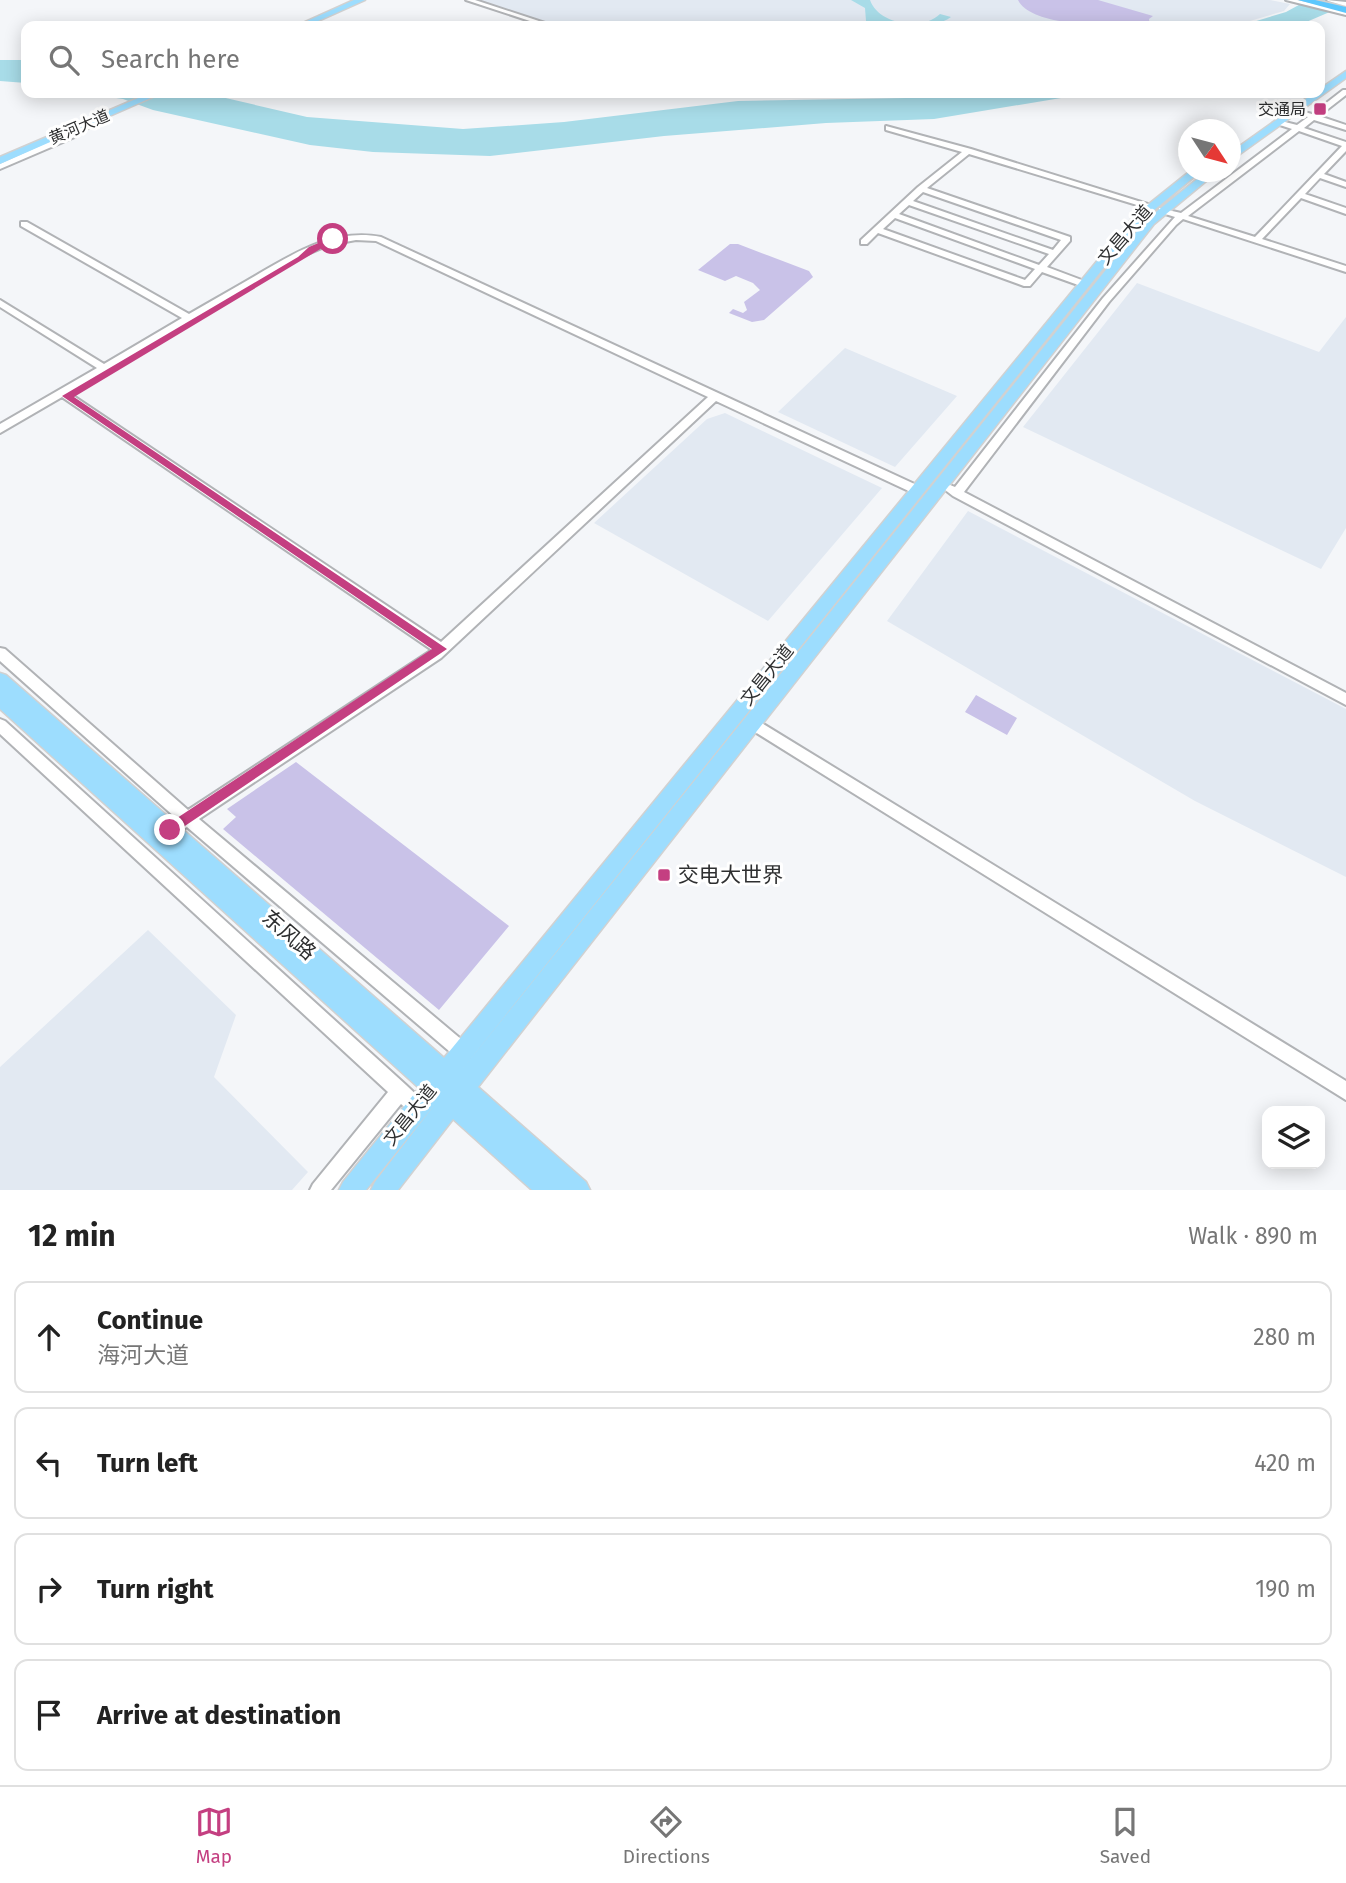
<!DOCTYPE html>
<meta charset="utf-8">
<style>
:root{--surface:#fff;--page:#f6f6f6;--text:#222;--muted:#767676;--line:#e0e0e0;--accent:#c43f81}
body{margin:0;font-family:"Fira Sans","Noto Sans SC",sans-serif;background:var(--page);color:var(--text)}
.controls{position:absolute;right:21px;bottom:21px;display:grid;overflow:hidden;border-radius:14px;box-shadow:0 4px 18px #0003}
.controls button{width:63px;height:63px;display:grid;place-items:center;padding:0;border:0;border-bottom:2px solid var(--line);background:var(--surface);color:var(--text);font:35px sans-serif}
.compass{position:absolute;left:1178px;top:119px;width:63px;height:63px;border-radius:50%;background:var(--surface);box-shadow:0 4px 18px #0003;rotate:126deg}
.stop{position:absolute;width:21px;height:21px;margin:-16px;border:5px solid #c43f81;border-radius:50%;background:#fff}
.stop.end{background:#c43f81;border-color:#fff;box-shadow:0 2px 7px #0008}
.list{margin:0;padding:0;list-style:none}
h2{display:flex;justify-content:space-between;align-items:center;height:91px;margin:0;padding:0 28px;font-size:30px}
h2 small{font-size:23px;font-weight:400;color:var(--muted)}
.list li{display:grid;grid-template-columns:46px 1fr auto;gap:21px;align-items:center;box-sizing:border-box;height:112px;margin:0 14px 14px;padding:0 14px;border:2px solid var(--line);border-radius:14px}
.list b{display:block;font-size:26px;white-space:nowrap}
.list p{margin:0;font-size:23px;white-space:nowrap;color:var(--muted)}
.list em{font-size:23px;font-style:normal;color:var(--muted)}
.icon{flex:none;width:38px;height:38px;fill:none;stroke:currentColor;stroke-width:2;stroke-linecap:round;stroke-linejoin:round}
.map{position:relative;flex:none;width:1346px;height:1190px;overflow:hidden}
.search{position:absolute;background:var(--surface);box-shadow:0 4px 18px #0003;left:21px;right:21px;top:21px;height:77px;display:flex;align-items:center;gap:18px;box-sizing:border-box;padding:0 24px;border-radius:14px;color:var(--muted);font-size:26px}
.sheet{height:595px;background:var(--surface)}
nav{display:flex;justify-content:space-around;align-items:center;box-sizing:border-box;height:98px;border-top:2px solid var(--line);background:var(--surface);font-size:19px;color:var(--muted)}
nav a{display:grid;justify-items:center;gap:4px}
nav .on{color:var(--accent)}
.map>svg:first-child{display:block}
.built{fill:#e2e9f2}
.green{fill:#c9c2e8}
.water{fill:#a8dce8}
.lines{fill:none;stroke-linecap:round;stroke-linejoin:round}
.minor-casing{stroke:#b1b3b6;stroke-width:4}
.major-casing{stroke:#d1d1d1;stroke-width:3}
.highway-casing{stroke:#d1d1d1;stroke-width:3}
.minor{fill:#fff;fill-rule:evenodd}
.major{fill:#9dddfe;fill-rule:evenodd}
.highway{fill:#5cc7fd;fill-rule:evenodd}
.route{fill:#c43f81}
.poi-dot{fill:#c43f81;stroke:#fff;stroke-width:2.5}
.labels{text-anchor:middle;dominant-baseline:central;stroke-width:6;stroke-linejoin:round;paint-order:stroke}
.far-poi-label{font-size:16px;fill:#2e2f30;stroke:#fff;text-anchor:end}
.far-street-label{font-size:16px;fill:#2e2f30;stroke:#fff}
.street-label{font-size:18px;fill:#2e2f30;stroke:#fff}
.near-poi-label{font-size:21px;fill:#2e2f30;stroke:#fff;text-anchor:start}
.near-street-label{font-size:21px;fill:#2e2f30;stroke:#fff}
</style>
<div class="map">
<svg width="1346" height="1190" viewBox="0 0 1346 1190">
<rect width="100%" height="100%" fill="#f4f6f9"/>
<path class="built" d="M476 0H1270L1290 4 1284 11 1233 26H558Z
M1137 283 1319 352 1346 317V528L1321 569 1023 427Z
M845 348 957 396 895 467 778 412Z
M725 413 882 488 768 621 594 523 707 419Z
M968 511 1346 709V877L1195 801 887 621Z
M148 930 236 1015 214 1077 308 1172 292 1190H0V1067Z"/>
<path class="green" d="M1018 0H1098L1153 16 1149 19 1150 26C1122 26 1032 29 1018 0Z
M730 244H738L809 271 813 277 764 320 752 322 729 313 733 309 743 313 747 310 744 302 760 290 753 283 736 276 725 281 698 270Z
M976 695 1017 718 1007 735 965 712Z
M296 762 509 926 439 1010 223 829 236 817 227 809Z"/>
<path class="water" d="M851 0H870C878 24 922 32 940 14L951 17C934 30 886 29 866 21L865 8Z
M1308 0H1346V5L1297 26H1240L1286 12Z
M0 60H26V83L0 81Z
M82 93H204L307 117 463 129 564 122 738 101 906 98 948 93H1091L934 119 826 123 664 136 490 156 373 152 310 145 153 110 123 99Z"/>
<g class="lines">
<defs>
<path id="minor" d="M466 0H475L554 26H545Z
M1286 0H1297L1346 11V15Z
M1327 0 1346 2V6L1328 1Z
M1343 90H1346V95L1319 116 1346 125V130L1314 120 1304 128 1346 142V151L1324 174 1346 182V187L1320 178 1305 194 1346 208V214L1301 198 1262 239 1346 266V272L1183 219 1176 225 1109 302 964 492 1346 693V705L953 496 944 489 950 485 955 487 1103 298 1175 217 1159 212V208L1181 213 1292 129 1277 124V120L1297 125 1308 117 1293 113V109L1312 114ZM1299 131 1342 146 1255 237 1188 216Z
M92 118 99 120 77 136 0 169V164L71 132Z
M886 126 971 149 1154 206 1147 208 969 154 927 188 1070 237V241L1047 267 1087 282V286H1081L1042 272 1030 286H1024L878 233 867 244H861V240L918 187 962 152 886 130ZM923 192 1061 240 1053 250 913 201ZM909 205 1049 254 1039 265 899 214ZM895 218 1035 269 1025 280 883 229Z
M21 222H27L189 314C211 301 233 289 255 276 294 253 334 228 381 237L921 487 923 490 921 493H913L716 401 441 658 199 819 468 1045 470 1051 468 1057 462 1059 456 1057 187 827 170 837 165 835 163 830 165 825 176 818 0 661V648L5 649 188 810 432 650 62 397 0 433V424L97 368 0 307V300L104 364 182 318 21 226ZM356 240 376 241 708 397 441 642 69 393 298 258 329 245Z
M752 717 1346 1081V1100L747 727 745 723 747 719Z
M0 719 5 721 406 1085 423 1101 426 1107 423 1113 417 1116 411 1113 401 1104 331 1190H310L313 1184 388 1092 0 734Z"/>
<path id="major" d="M354 0H365L307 26H296Z
M1346 71V78L1230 161V153L1314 93H1320V89Z
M150 93H162L0 164V157Z
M1189 172H1200L1142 220 460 1072 1146 220 1206 172H1217L1154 224 478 1087 586 1182 590 1190H532L453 1119 398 1190H371L375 1182 436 1103 366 1190H339L343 1182 419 1088 0 709V673L6 675 444 1058 1134 216Z"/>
<path id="highway" d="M1298 0H1315L1346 7V13Z"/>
</defs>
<use href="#minor" class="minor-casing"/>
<use href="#major" class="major-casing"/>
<use href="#highway" class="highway-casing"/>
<use href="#minor" class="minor"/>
<use href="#major" class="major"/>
<use href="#highway" class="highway"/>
</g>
<path class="route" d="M330 238 337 239 74 397 447 649 170 836 165 834V826L432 649 62 396 298 257 309 247Z"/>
<g class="poi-dot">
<rect x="1313" y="102" width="14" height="14" rx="3.5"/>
<rect x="657" y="868" width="14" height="14" rx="3.5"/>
</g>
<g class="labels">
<g class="far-poi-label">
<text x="1306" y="109">交通局</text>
</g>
<g class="far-street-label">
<text transform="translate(79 127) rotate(-23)">黄河大道</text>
</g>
<g class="street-label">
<text transform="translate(1125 235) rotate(-49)">文昌大道</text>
<text transform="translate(767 675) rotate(-51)">文昌大道</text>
<text transform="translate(410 1115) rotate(-51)">文昌大道</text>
</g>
<g class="near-poi-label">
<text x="678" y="875">交电大世界</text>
</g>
<g class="near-street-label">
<text transform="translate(289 935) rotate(41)">东风路</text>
</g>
</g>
</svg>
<div class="controls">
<button><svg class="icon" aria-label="layers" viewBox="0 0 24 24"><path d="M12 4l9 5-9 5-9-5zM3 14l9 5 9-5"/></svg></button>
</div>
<svg class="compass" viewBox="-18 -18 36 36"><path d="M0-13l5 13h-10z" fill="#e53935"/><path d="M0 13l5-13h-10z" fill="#767676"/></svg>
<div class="stop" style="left:333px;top:239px"></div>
<div class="stop end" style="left:170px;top:830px"></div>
<div class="search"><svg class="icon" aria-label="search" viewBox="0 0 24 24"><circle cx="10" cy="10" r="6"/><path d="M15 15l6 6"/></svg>Search here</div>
</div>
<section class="sheet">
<h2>12 min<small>Walk · 890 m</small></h2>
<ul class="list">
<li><svg class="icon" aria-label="ahead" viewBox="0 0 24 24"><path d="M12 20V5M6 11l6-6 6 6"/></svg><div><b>Continue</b><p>海河大道</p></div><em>280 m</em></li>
<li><svg class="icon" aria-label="left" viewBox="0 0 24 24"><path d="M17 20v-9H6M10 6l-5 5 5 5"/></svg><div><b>Turn left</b></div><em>420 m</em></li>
<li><svg class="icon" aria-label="right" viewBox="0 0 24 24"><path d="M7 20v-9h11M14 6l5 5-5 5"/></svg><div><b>Turn right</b></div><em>190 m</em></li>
<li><svg class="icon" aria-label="arrive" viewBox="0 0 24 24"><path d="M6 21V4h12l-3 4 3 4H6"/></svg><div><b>Arrive at destination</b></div></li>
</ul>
</section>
<nav>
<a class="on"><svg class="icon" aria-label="map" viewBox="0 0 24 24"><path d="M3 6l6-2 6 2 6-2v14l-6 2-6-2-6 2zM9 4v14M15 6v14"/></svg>Map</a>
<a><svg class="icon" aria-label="directions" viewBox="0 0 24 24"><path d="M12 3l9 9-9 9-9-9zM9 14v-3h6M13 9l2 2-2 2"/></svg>Directions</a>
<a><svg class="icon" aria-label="saved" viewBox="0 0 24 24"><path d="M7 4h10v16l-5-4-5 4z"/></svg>Saved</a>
</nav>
